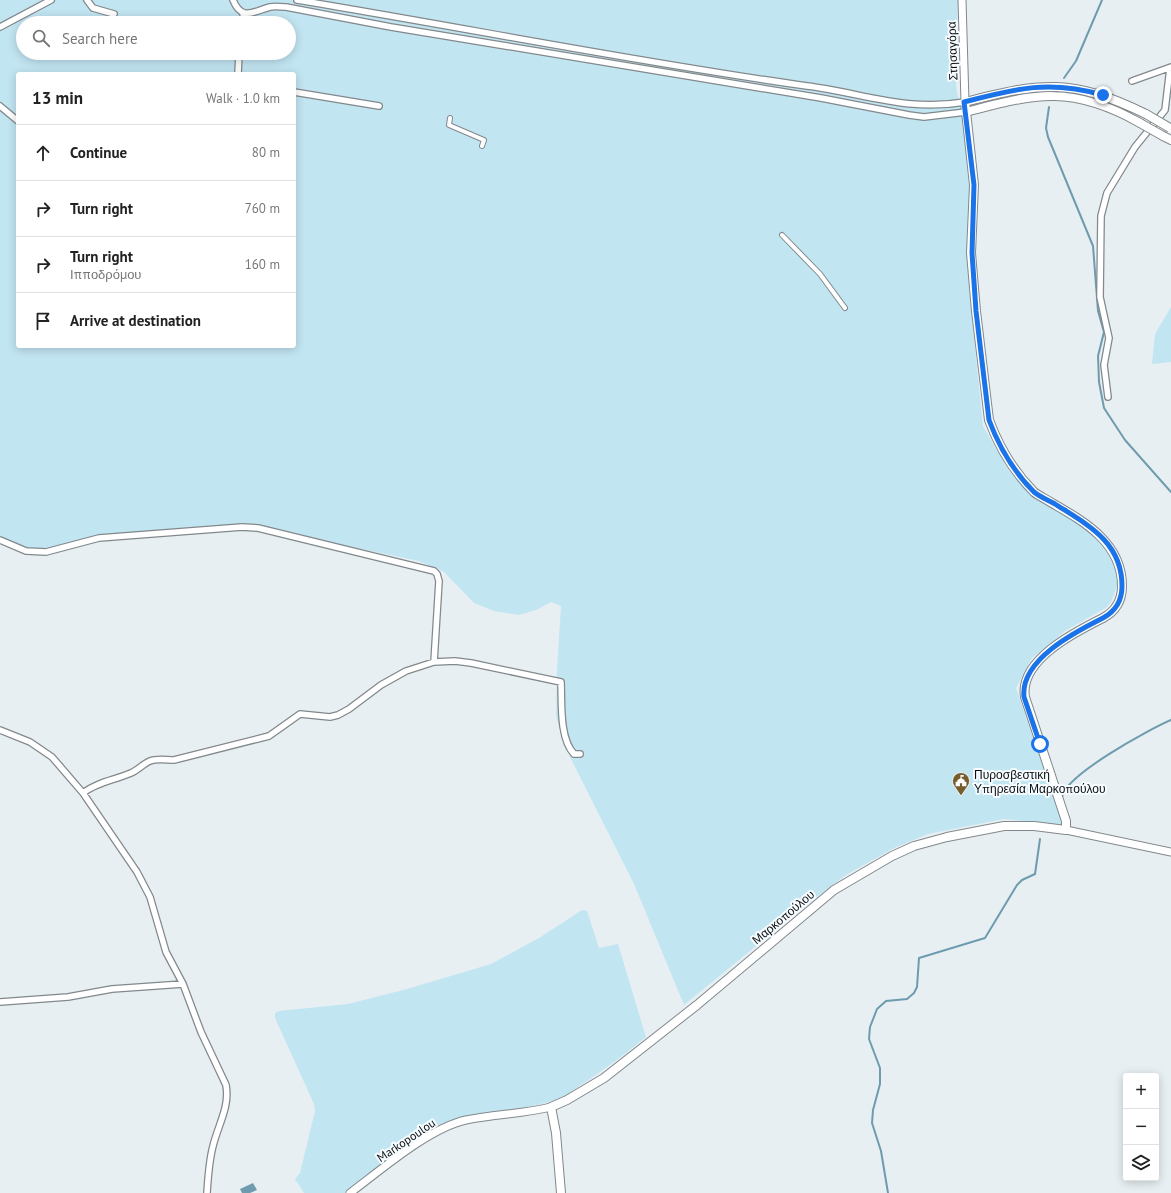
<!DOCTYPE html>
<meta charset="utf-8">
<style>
:root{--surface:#fff;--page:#f6f6f6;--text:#222;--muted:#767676;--line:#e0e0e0}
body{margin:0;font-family:"PT Sans",sans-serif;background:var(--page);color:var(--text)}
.controls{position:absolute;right:12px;bottom:12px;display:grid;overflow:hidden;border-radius:4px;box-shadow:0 2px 10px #0003}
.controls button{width:36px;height:36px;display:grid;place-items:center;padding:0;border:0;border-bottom:1px solid var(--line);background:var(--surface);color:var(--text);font:20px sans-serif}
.stop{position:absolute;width:12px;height:12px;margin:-9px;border:3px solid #1a73e8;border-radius:50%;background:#fff}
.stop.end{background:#1a73e8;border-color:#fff;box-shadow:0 1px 4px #0008}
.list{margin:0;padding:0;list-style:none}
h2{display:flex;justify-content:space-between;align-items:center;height:52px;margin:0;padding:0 16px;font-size:17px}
h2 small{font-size:13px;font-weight:400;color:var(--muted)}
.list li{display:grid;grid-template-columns:26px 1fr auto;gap:12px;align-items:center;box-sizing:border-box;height:56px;padding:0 16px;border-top:1px solid var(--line)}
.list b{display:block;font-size:15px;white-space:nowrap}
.list p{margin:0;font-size:13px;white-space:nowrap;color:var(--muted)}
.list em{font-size:13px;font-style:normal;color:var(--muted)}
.icon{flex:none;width:22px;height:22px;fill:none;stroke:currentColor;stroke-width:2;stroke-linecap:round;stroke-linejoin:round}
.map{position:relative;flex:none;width:1171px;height:1193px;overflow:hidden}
.search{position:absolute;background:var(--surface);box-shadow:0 2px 10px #0003;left:16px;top:16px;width:280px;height:44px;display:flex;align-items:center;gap:10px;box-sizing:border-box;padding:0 14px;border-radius:22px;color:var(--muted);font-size:15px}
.panel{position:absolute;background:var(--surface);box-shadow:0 2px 10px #0003;left:16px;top:72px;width:280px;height:276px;border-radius:4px}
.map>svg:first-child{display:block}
.green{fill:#c2e5f2;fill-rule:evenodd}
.water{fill:#6e9cae}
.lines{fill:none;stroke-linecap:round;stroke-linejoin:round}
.stream{stroke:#6e9cae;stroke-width:2}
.pedestrian-casing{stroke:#82888b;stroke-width:6}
.minor-casing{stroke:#82888b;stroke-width:8}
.tertiary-casing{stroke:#82888b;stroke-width:9}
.secondary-casing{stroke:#82888b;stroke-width:10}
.pedestrian{stroke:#fff;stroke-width:4}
.minor{stroke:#fff;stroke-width:5.5}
.tertiary{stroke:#fff;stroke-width:7}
.secondary{stroke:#fff;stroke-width:8}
.secondary-bridge-casing{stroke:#82888b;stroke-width:10;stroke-linecap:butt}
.secondary-bridge{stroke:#fff;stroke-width:8}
.route{stroke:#1a73e8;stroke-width:5}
.labels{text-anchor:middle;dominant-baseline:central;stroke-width:4;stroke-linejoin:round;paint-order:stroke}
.street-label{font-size:12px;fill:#0c0f10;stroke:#f6fcff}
.poi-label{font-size:12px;fill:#0c0f10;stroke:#f6fcff;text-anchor:start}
</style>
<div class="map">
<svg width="1171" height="1193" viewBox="0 0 1171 1193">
<rect width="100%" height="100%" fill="#e7eff2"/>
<path class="green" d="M0 0H958L956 87 966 132 971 182 968 237 969 288 983 426 1007 468 1021 484 1090 533 1105 548 1115 568 1117 586 1111 602 1107 607 1065 631 1032 658 1016 688 1063 825 1004 819 928 834 894 848 846 875 810 902 684 1005 634 884 570 757 556 717 557 669 561 606 551 602 536 610 519 615 494 611 474 603 444 572 419 561 245 525 102 536C80 540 55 553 32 550 21 548 10 542 0 538ZM23 23H289V53H23ZM18 74H294V346H18Z
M1171 307V362L1152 364 1155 334Z
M582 910 587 911 599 948 618 944 646 1037C625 1054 604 1070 581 1085 572 1091 563 1098 552 1101 513 1114 469 1108 433 1128L345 1193H304L295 1179 300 1173 315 1111 314 1104 275 1018V1013L279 1011 348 1004 407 989 491 964 539 938Z"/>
<path class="water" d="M253 1183 257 1190 250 1193H242L240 1189Z"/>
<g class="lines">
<path class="stream" d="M1064 78 1076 61 1102 0
M1049 107 1046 128 1048 137 1093 246 1098 311 1104 332 1098 356 1099 382 1104 408 1125 440 1171 492
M1062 798C1063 776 1150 729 1171 720
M888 1193 881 1151 872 1123 873 1110 880 1084V1068L869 1039 870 1027 877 1009 886 1001 907 999 914 993 917 987 919 958 985 938 1017 885 1022 880 1035 874 1040 839"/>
<defs>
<path id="pedestrian" d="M450 118 449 125 484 140 482 146
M782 235 820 274 845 308"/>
<path id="minor" d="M87 0 93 8 114 14
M233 0C242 22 254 11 270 7 275 6 281 7 286 7L391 27 821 98 909 115 924 117 966 112
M297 0C467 28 636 62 807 86 863 93 906 112 965 102
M243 13 244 23
M0 27 51 0
M238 74 239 53
M1132 81 1171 67
M294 92 379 106
M0 106 18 121
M1108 397 1104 365 1109 338 1100 297 1101 216 1107 193 1135 147 1165 110 1170 68
M0 540 26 551 46 552 99 538 242 527 258 528 434 571 437 574 439 581 434 662
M0 730 30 742 52 757 83 793 137 872 150 897 166 952 183 984 201 1032 226 1085C230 1107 218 1125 213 1146 209 1161 208 1177 207 1193
M83 793C97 782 115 780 131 773 138 770 143 764 150 761 157 758 167 760 174 760L269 736 300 714 330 717 338 715 349 709 381 685 406 671 434 662 455 661 471 663 561 682C562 702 559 738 574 754H580
M0 1002 68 997 112 989 183 984"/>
<path id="tertiary" d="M962 0 965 102
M1066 830 1171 852
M350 1193C381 1170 429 1128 466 1120 494 1114 523 1114 551 1107"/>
<path id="secondary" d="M966 112C1036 93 1073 85 1140 123
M1163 136 1171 140
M561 1193 556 1133 551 1107 567 1100 604 1078 697 1005 834 890 892 856 914 846 947 837 1004 826H1034L1066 830V821L1025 697C1019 660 1075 632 1103 618 1116 611 1122 601 1122 586 1122 543 1085 522 1052 503 1046 499 1039 496 1034 492 1014 472 999 447 989 420L976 311 971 253 974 185 965 102C1042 82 1072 78 1146 114"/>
</defs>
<use href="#pedestrian" class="pedestrian-casing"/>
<use href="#minor" class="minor-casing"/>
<use href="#tertiary" class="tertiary-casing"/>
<use href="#secondary" class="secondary-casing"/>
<use href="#pedestrian" class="pedestrian"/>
<use href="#minor" class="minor"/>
<use href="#tertiary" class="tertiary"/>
<use href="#secondary" class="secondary"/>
<defs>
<path id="secondary-bridge" d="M1146 114 1170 128
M1140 123 1163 136"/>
</defs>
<use href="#secondary-bridge" class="secondary-bridge-casing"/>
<use href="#secondary-bridge" class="secondary-bridge"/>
</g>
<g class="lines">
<path class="route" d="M1040 744 1024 697C1020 660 1075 632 1103 618 1116 611 1122 601 1122 586 1122 542 1088 525 1055 504 1048 500 1040 497 1034 492 1014 472 999 447 989 420L976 311 972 253 974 185 964 102C1017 88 1050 80 1103 95"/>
</g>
<defs>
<symbol id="civic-pin" viewBox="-11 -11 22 30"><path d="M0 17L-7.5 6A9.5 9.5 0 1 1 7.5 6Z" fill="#755d2e" stroke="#f6fcff"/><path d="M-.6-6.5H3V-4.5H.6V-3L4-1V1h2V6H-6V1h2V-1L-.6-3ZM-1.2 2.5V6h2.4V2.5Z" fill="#fff"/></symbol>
</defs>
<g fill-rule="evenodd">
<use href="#civic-pin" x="951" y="771" width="20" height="27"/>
</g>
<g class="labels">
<g class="street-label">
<text transform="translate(952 51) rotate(-92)">Στησαγόρα</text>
<text transform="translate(783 917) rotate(-40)">Μαρκοπούλου</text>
<text transform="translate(406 1140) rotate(-34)">Markopoulou</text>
</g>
<g class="poi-label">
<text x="974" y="774">Πυροσβεστική<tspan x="974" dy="14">Υπηρεσία Μαρκοπούλου</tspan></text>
</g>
</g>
</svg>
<div class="controls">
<button>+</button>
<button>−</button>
<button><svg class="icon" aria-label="layers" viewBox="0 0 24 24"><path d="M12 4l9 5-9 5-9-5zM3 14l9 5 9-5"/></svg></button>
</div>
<div class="stop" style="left:1040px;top:744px"></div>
<div class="stop end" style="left:1103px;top:95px"></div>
<div class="search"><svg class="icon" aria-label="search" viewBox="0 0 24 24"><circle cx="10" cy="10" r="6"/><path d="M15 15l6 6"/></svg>Search here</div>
<section class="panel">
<h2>13 min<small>Walk · 1.0 km</small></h2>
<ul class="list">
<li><svg class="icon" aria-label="ahead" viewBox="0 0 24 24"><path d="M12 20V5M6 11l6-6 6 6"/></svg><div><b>Continue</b></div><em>80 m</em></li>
<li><svg class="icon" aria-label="right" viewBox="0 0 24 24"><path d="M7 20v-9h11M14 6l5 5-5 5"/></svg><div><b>Turn right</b></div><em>760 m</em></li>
<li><svg class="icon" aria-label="right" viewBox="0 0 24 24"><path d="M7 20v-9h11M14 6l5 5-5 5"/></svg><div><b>Turn right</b><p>Ιπποδρόμου</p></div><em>160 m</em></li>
<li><svg class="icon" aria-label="arrive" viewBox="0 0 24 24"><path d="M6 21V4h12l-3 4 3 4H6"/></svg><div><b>Arrive at destination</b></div></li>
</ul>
</section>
</div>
